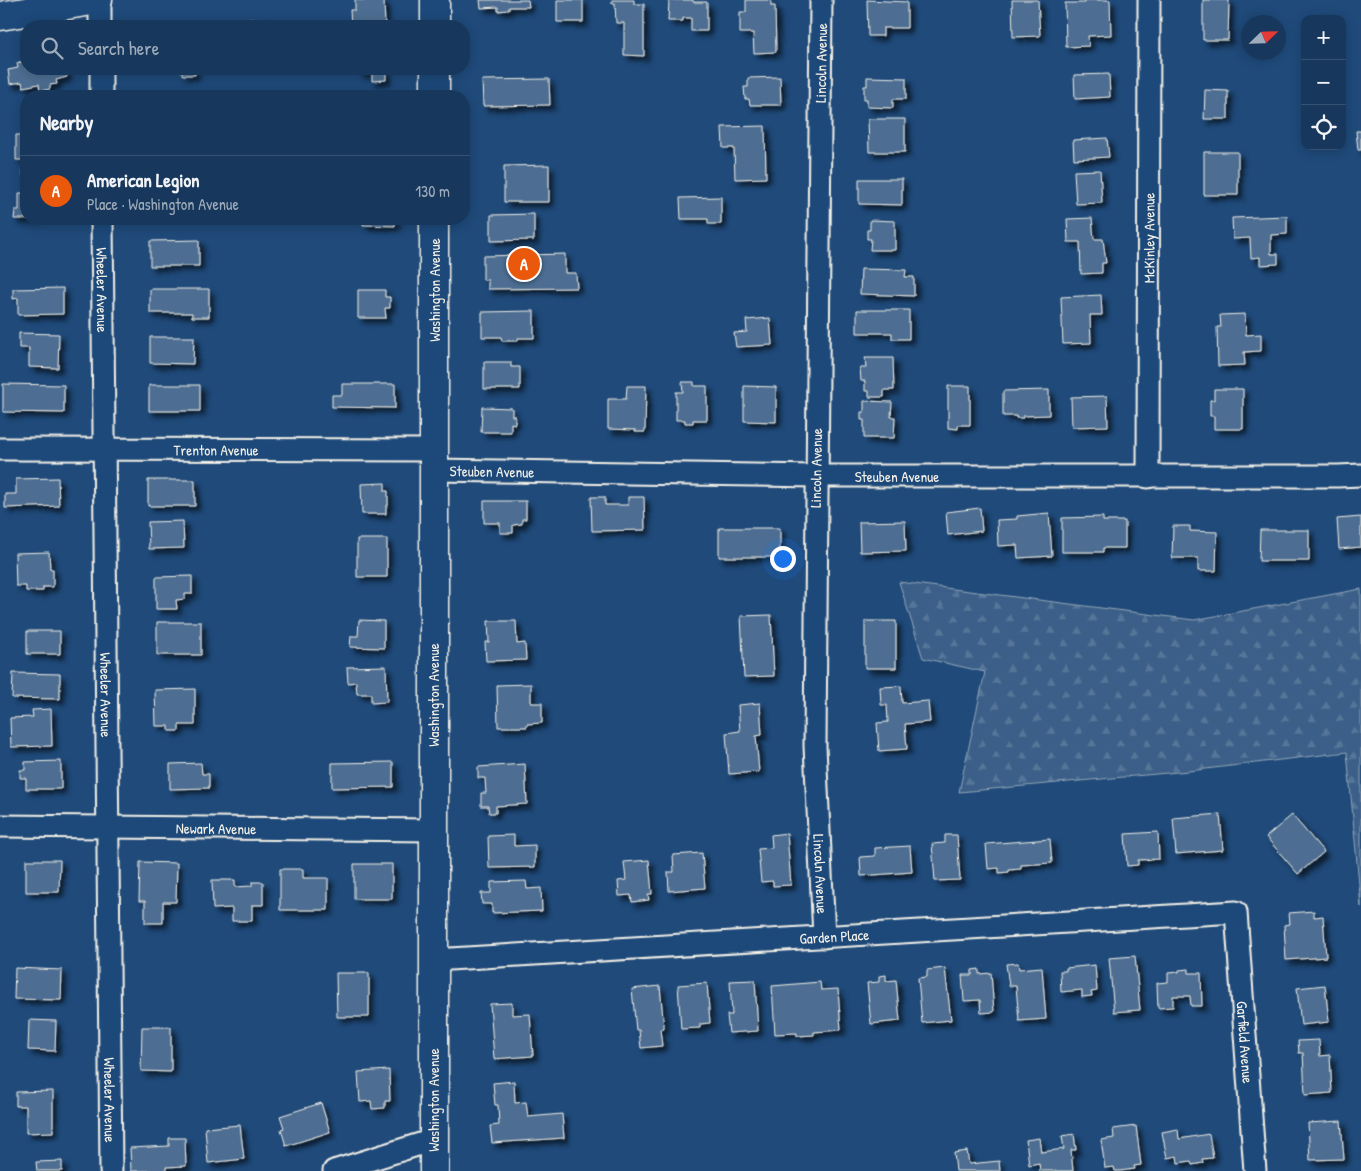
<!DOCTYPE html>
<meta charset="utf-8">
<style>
:root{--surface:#17385c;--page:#203f62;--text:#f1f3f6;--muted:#9eacbb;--line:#365272;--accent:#ea580c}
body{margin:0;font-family:"Patrick Hand",sans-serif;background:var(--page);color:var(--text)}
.controls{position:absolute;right:15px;top:15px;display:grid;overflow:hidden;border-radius:10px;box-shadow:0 2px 12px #0003}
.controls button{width:45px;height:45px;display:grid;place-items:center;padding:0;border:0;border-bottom:1px solid var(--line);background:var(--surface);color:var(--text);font:25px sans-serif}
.compass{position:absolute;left:1241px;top:15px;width:45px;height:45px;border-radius:50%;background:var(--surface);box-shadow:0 2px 12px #0003;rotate:67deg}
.you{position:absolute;left:782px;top:558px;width:18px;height:18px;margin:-12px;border:4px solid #fff;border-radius:50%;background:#1a73e8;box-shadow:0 0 0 8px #1a73e833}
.badge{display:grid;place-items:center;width:32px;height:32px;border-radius:50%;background:var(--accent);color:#fff;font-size:16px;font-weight:700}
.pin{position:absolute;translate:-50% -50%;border:2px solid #fff;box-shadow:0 1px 5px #0006}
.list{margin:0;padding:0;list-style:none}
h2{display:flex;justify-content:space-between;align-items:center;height:65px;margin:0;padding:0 20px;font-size:21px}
h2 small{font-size:16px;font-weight:400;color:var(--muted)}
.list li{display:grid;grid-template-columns:32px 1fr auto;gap:15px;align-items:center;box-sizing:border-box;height:70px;padding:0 20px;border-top:1px solid var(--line)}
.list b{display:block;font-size:19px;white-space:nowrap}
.list p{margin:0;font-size:16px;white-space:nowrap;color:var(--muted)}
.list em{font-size:16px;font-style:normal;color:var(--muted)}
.icon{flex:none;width:28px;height:28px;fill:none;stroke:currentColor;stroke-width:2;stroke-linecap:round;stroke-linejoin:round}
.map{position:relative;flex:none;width:1361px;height:1171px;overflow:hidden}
.search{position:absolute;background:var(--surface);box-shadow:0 2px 12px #0003;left:20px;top:20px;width:450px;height:55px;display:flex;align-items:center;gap:12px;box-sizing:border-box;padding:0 18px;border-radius:20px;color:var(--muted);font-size:19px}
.panel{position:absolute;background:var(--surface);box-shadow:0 2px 12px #0003;left:20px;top:90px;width:450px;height:135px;border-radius:20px}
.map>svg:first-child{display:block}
.forest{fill:url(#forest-firs);stroke:#97a8b8}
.building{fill:#4d6e92;stroke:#f4f1e8;filter:url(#shadow)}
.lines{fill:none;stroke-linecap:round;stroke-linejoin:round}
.minor-casing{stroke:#f4f1e8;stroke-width:25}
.primary-casing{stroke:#f4f1e8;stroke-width:31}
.minor{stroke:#1f4a7a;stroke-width:21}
.primary{stroke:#1f4a7a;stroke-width:28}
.labels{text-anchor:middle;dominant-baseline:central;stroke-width:4;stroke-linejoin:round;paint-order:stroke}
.street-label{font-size:15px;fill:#f4f1e8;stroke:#1f4a7a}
</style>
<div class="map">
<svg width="1361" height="1171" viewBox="0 0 1361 1171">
<defs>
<pattern id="forest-firs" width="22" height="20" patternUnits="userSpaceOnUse" patternTransform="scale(1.25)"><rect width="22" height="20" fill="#3a5f88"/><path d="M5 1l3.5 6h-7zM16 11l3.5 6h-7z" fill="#577699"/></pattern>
<filter id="shadow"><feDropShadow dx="4.5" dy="4.5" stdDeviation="2.5" flood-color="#0009"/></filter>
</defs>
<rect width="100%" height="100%" fill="#1f4a7a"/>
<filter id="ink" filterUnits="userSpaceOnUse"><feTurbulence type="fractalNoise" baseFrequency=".02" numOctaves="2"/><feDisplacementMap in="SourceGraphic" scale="10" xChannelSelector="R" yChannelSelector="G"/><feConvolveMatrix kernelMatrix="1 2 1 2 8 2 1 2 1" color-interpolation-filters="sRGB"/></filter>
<g filter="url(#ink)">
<path class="forest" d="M899 582 1194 620 1361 589V907L1347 752 1189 771 959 792 985 672 923 658Z"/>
<path class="building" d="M355 0H384L385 26H351L350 10H355Z
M480 0H528L529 7H509V10L498 11V7L481 8Z
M557 0H583V22H557Z
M612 0H634V4H644V56L624 55V23H616L615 3H612Z
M669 0H693V2H707V31H691V18H683V21H668Z
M746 0H771V6H775L776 52 754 53 753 33H740V12H746Z
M867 0 907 2V28H883V36H868Z
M1012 0H1038L1040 36 1013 37Z
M1085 0H1110L1111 35 1088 36 1089 46 1066 47 1065 3H1085Z
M1203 0H1229L1228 40H1203Z
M249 19 266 20V26H219V25L249 26Z
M26 61V69H65L67 77 56 80 57 84 50 85V89L40 91 39 84 23 87 22 82 10 84 8 70 18 68 17 63Z
M181 69H195V75H183Z
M359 69H386V80L372 81V73H359Z
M1109 74 1110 97 1075 99 1074 75Z
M780 77 781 105H750L749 99H745L744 87H748V78Z
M867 77 906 78V99H893V108L867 107V99H864V86H867Z
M549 79 550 105 483 106 482 80Z
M1205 90 1228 91V119H1204Z
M868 119H905V152H869Z
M765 126 766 178 735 179 734 148H723L722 127Z
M1356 131H1361V150H1358Z
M16 135H26V176H23V160H16Z
M1107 138 1109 157 1074 159 1073 140Z
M1204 152H1238V195H1204Z
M549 165V202H504V166Z
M1100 170 1102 203 1076 204 1074 171Z
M859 179H902V205L859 204Z
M19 193H26V219H35H14L15 210H19Z
M721 197V224H708V219H681L680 198Z
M534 214V240L491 241V215Z
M1287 216V234L1271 235V254H1278V264L1260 265V257L1251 258 1250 238 1233 239 1232 218Z
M1092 218 1094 239H1103L1106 263H1102V273L1081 274 1080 242H1068L1067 219Z
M363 219H395V226L363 225Z
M870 220 895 221V250H870L871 239H867V230H870Z
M199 240V266H150V241Z
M565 254V273H576L577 288 488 289V280H483V256Z
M861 269 906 270 905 277H914V296L860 294Z
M63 288V314L18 315V298L13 299V289Z
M150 289H209V317H192V313H150Z
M358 290H385V297H390V308H385L386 318H358Z
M1101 295 1102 315H1090L1091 343 1063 344 1061 297Z
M857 310H909V339H892V333H857Z
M534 311V338H518V341H502L501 337H482V312Z
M1245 314 1246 335 1261 334V351L1244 352 1245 365 1218 366 1217 327H1221L1220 315Z
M770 318 772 345 736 347 734 333 747 332 746 320Z
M19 333 59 334 58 368 29 367V348H19Z
M150 337H194L193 364 150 363Z
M865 358H893L894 390H884V397H869V391H865V381H861L860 368H866Z
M484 362H511V367H520V389H484Z
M682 382H694V386H707V420H693V423H685V420H676V392H683Z
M3 384 64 385V413L3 412Z
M342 384H395V408L332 407V395H342Z
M149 385H200V411H149Z
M627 386H646L645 432H635L636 430 608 429V399H626Z
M744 386 776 387V422L744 421Z
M948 386H970V425H958V429L948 428Z
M1214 389H1243V429H1214V416H1210V400H1214Z
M1049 390V415L1023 416V418H1016V416H1003V391Z
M1107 396 1108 426 1072 427 1071 397Z
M864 401 892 402 891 417H895L894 438H864V420H861V412H864Z
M482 407 512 408V416H515V424L511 423V432H481Z
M58 478 59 506 5 508V494H16V479Z
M148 480H195V506H148Z
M385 483V491H388V506H386V514H362L361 484Z
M591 497H605V505H628V497H644L645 530 592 531Z
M484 501H526V519H522V524L513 525V533H500V523H484Z
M980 508 982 531 948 535 946 512Z
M1049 513 1052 556 1018 558 1017 545 998 546 997 520 1017 519V516Z
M1103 517V521H1125V548H1103V552H1062V518Z
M1361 517V547L1339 549 1337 519Z
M183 521 184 548 149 549 148 522Z
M905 521 906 551 860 552 859 522Z
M1173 526H1190V531L1217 532 1216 571H1198V558H1172Z
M719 528H780V557H719Z
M1260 530H1309V561H1259Z
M357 539H387V577H357Z
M49 552 50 569H53V587H43V591H26V586H16L15 553Z
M192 576V594H185V599L176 600 177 609H156V577Z
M771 615 774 676 744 677 741 616Z
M359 620 384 621V648L350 647 351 636H358Z
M488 621H516L517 644 525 643 526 660 486 661 485 642H489Z
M865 621H896V668H865Z
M157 622H201V655H157Z
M27 631H60V654H27Z
M386 666 387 702 371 703V694H357L356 682 348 683 347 667Z
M13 673 60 674V699L12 698Z
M531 684V703H542V723L527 724V727H498L497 685Z
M901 686 902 703 928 701 930 722 905 724 907 749 879 751 877 723 888 722 887 705H881L880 687Z
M195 689V725H179V731H169V726H156L155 690Z
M760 703 762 735 756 736 759 772 729 774 726 733 740 731 738 705Z
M51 709 52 746 11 747 10 718 33 717 32 710Z
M61 761V789H26V778H20V770H25V762Z
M393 762V787L332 788V763Z
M201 763 202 774H209V788L170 789V764Z
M525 764 527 804 496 806V813H489L488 806H481V793H486L485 778H478V767Z
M1220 814 1223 850 1176 854 1173 818Z
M1292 815 1324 852 1298 874 1266 837Z
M1158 832 1159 859 1138 860V865L1127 866 1125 834Z
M787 833 791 885 773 886V881L761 882 758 849 772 848 771 835Z
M514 835V846L535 845V867L489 868 488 836Z
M945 835H957L960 880 935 881 932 844 945 843Z
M1050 839 1052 863 1021 865V869L1009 870V872L999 873V868L988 869 986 844Z
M910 846 912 872 861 876 860 857 875 856V848Z
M702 853 705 888 669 891 668 872H674L673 855Z
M26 860H60L59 892H26Z
M649 860 652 894H648L649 900 632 902 631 895 619 896 618 881 626 880 624 862Z
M140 862 177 863 176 902H163V923H145V901H139Z
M354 864H392V899H354Z
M280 869H303V878H328V910H280Z
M212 880H235V887L252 886V882H263V905H252V921H232V908L213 909Z
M526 881 527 889 541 888 542 911 492 913V904H482L481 893H491V882Z
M1314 911V917L1323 916 1326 957 1286 960 1284 925 1290 924 1289 913Z
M1135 956 1140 1010 1114 1012 1109 958Z
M1018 963 1019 969 1042 967 1046 1019 1019 1021 1016 986H1009L1006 964Z
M1095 965 1097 991 1091 992 1092 996 1082 997V990L1061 992 1060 971H1066V968Z
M15 968 62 970 61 1000 14 999Z
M945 968 951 1020 922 1023 918 978 927 977V970Z
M979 969V974L991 973 994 1012 981 1013 980 1000 964 1001 962 975H972V970Z
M1189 969V973H1201L1202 1006H1191L1190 996H1173V1007L1158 1008 1157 983 1168 982V973L1179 972V970Z
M336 973H369V1017H337Z
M886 975V981L896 980 900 1021 871 1024 867 983 879 982V976Z
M755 980 758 1031 729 1033 727 1015H732L730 981Z
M820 982 821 990 838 989 841 1030 814 1032V1035L797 1036V1033L775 1034 772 986Z
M707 983 710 1023 700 1024V1028L681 1029 678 985Z
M1325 985 1329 1022 1301 1025 1297 988Z
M660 986 664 1029H660L662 1046 641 1048 639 1030H636L632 989Z
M512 1003V1015L530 1014 533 1056 494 1059 490 1004Z
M29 1020 56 1021 55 1051 28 1050Z
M142 1027H171V1072L141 1071Z
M1319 1040 1320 1056 1330 1055 1332 1093 1305 1095 1303 1053H1299L1298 1041Z
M389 1070 390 1101H385V1108L372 1109 371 1101 360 1102 358 1072Z
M514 1081 515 1103 526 1102 528 1117 562 1114 564 1138 492 1143 490 1126 499 1125 498 1105H495L493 1083Z
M53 1091V1132L26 1133V1106H16V1092Z
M321 1103 330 1132 286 1146 281 1129 284 1128 280 1116Z
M1341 1121 1344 1159 1310 1160 1308 1123Z
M240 1125 244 1159 208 1163 205 1128Z
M1136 1126 1141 1165 1134 1166 1135 1169 1120 1171H1115L1114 1167 1105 1168 1101 1140 1114 1138 1113 1129Z
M1178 1129 1179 1139 1209 1134 1213 1158 1202 1159 1203 1163 1192 1165 1191 1161 1178 1163 1177 1156 1167 1158 1162 1132Z
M1074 1134 1076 1150H1071L1073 1171H1040L1039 1163 1029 1165 1026 1140 1039 1138 1041 1152 1064 1149 1062 1136Z
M169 1138H185L186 1166 166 1167V1171H131L130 1148 169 1146Z
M967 1151 969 1164 999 1161 1000 1171H956L954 1153Z
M62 1161V1171H37L36 1162Z"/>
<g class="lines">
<defs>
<g id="minor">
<path d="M100 0V26"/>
<path id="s1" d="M821 0 815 746 824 937"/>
<path d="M101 69V96"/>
<path id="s2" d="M102 219 111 1171"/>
<path id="s3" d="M0 449 434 450"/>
<path id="s4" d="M433 470 816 476H1338L1361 475"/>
<path id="s5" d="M1148 477 1149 0"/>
<path id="s6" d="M0 826 433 830"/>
<path id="s7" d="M433 960 1236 912 1255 1171"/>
<path d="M334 1171 433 1140"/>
</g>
<path id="primary" d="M0 16 98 0
M435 26V0
M435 96V69
M434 1171V219"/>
</defs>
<use href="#minor" class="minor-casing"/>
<use href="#primary" class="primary-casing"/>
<use href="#minor" class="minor"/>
<use href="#primary" class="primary"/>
</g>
</g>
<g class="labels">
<g class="street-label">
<text transform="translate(821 63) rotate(-89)">Lincoln Avenue</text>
<text stroke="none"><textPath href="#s5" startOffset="239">McKinley Avenue</textPath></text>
<text stroke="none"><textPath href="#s2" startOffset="71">Wheeler Avenue</textPath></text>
<text transform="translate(434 290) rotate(-90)">Washington Avenue</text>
<text stroke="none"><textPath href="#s3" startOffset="216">Trenton Avenue</textPath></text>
<text transform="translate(816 468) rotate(-89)">Lincoln Avenue</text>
<text stroke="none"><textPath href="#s4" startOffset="59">Steuben Avenue</textPath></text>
<text stroke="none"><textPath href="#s4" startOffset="464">Steuben Avenue</textPath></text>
<text stroke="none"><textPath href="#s2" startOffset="476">Wheeler Avenue</textPath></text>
<text transform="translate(433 695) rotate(-90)">Washington Avenue</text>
<text stroke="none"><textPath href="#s6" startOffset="216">Newark Avenue</textPath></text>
<text stroke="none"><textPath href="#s1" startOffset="874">Lincoln Avenue</textPath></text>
<text stroke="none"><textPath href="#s7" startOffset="402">Garden Place</textPath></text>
<text stroke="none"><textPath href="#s7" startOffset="935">Garfield Avenue</textPath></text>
<text stroke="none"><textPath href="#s2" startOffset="881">Wheeler Avenue</textPath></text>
<text transform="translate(433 1100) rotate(-90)">Washington Avenue</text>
</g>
</g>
</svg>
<div class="controls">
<button>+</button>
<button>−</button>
<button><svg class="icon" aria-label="locate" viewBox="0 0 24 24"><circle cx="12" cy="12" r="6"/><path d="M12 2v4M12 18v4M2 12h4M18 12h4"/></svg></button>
</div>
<svg class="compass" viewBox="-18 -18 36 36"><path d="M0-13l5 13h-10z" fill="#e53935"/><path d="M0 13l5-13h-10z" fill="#9eacbb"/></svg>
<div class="you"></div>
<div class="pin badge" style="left:524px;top:264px">A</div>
<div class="search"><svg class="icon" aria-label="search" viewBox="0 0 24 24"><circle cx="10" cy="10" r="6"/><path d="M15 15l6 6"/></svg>Search here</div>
<section class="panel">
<h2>Nearby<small></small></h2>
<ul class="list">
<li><span class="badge">A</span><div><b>American Legion</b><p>Place · Washington Avenue</p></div><em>130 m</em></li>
</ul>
</section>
</div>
